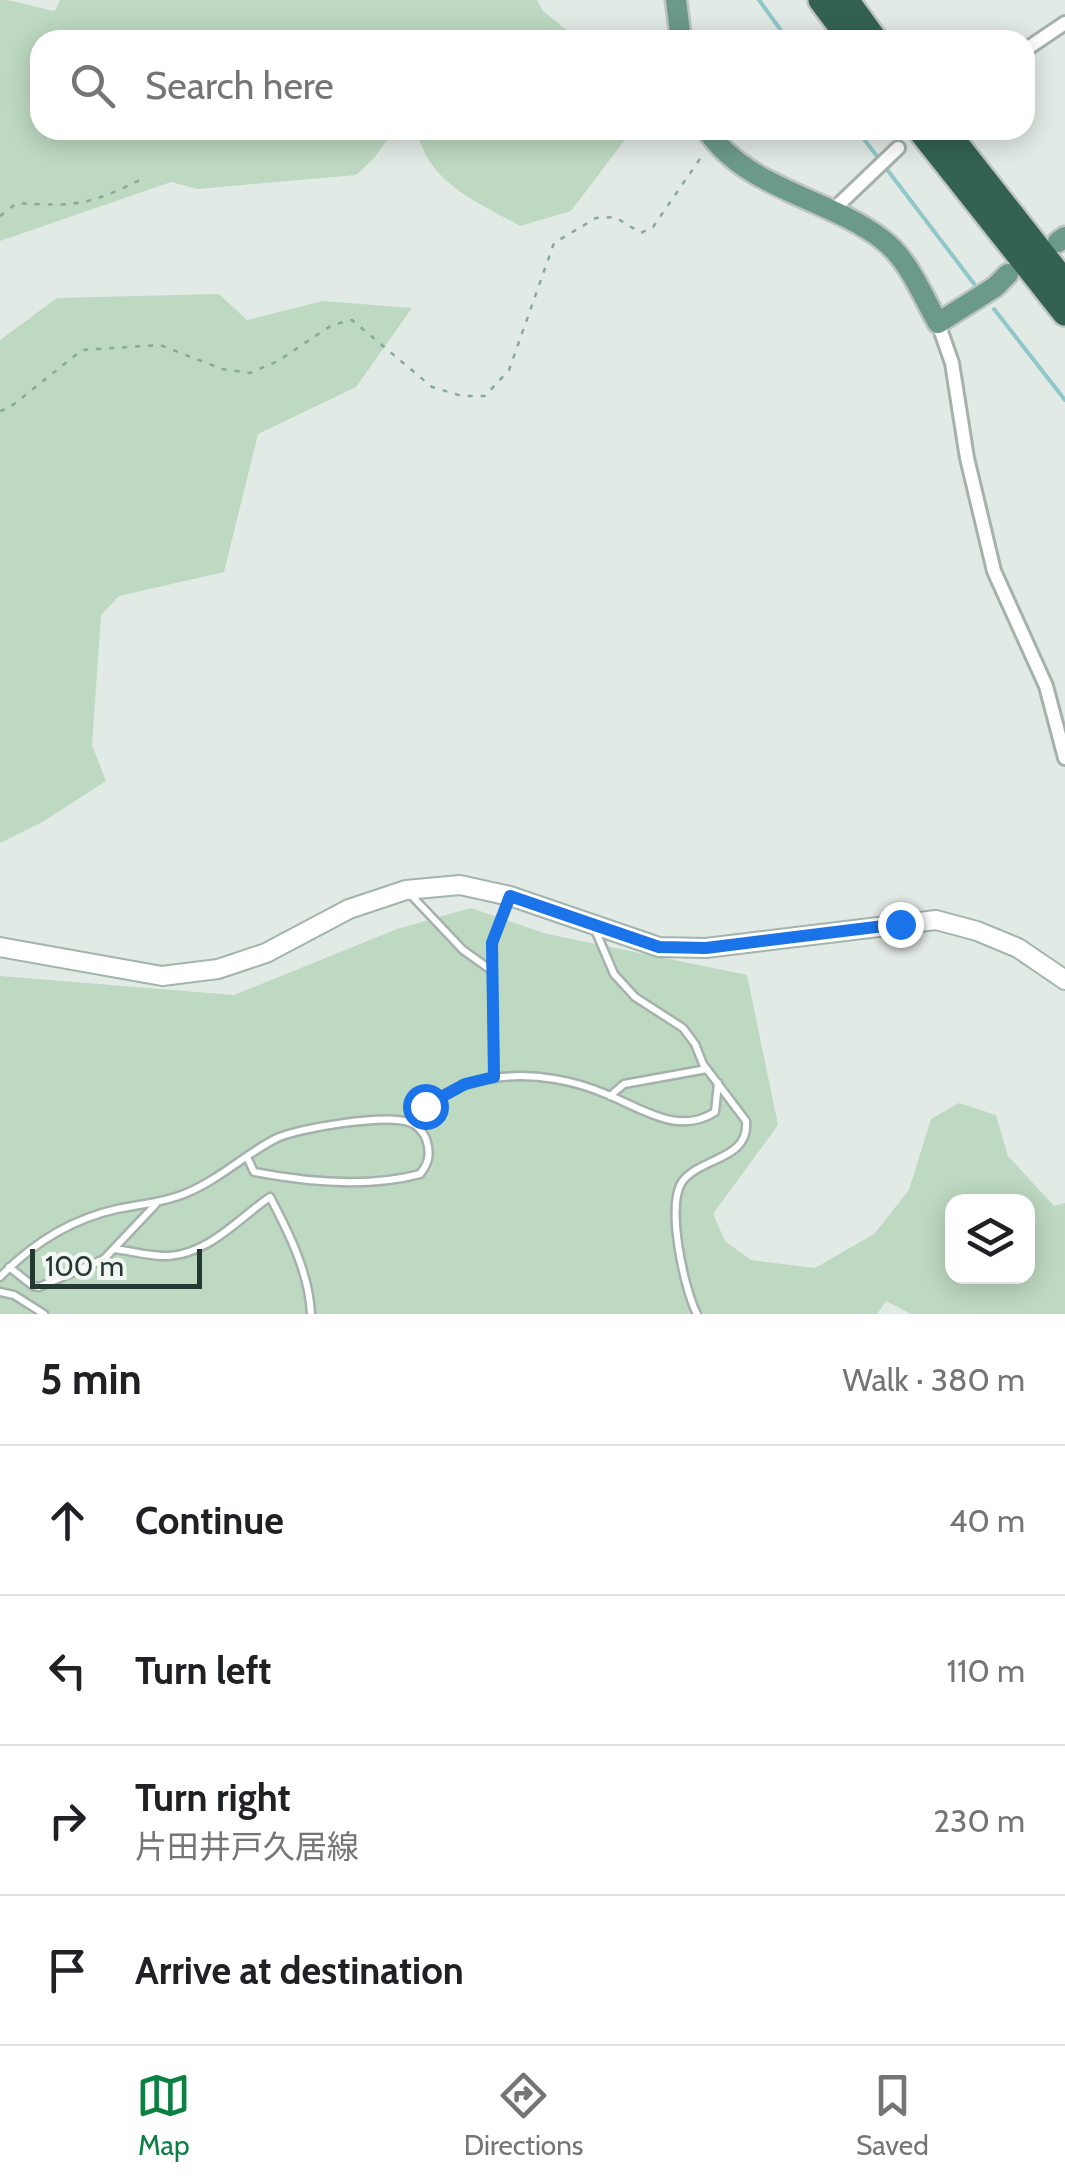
<!DOCTYPE html>
<meta charset="utf-8">
<style>
:root{--surface:#fff;--page:#f2f2f2;--text:#202124;--muted:#757577;--line:#e0e0e0;--accent:#0b8043}
body{margin:0;font-family:Cabin,"Noto Sans JP",sans-serif;background:var(--page);color:var(--text)}
.controls{position:absolute;right:30px;bottom:30px;display:grid;overflow:hidden;border-radius:20px;box-shadow:0 5px 25px #0003}
.controls button{width:90px;height:90px;display:grid;place-items:center;padding:0;border:0;border-bottom:2px solid var(--line);background:var(--surface);color:var(--text);font:50px sans-serif}
.scale{position:absolute;left:30px;bottom:25px;width:172px;box-sizing:border-box;padding-left:10px;border:5px solid #243931;border-top:0;font-size:28px;line-height:35px;white-space:nowrap;color:#243931;-webkit-text-stroke:8px #f2f7f4;paint-order:stroke}
.stop{position:absolute;width:30px;height:30px;margin:-22px;border:8px solid #1a73e8;border-radius:50%;background:#fff}
.stop.end{background:#1a73e8;border-color:#fff;box-shadow:0 2px 10px #0008}
.list{margin:0;padding:0;list-style:none}
h2{display:flex;justify-content:space-between;align-items:center;height:130px;margin:0;padding:0 40px;font-size:42px}
h2 small{font-size:32px;font-weight:400;color:var(--muted)}
.list li{display:grid;grid-template-columns:65px 1fr auto;gap:30px;align-items:center;box-sizing:border-box;height:150px;padding:0 40px;border-top:2px solid var(--line)}
.list b{display:block;font-size:38px;white-space:nowrap}
.list p{margin:0;font-size:32px;white-space:nowrap;color:var(--muted)}
.list em{font-size:32px;font-style:normal;color:var(--muted)}
.icon{flex:none;width:55px;height:55px;fill:none;stroke:currentColor;stroke-width:2;stroke-linecap:round;stroke-linejoin:round}
.map{position:relative;flex:none;width:1065px;height:1314px;overflow:hidden}
.search{position:absolute;background:var(--surface);box-shadow:0 5px 25px #0003;left:30px;right:30px;top:30px;height:110px;display:flex;align-items:center;gap:25px;box-sizing:border-box;padding:0 35px;border-radius:30px;color:var(--muted);font-size:38px}
.sheet{height:730px;background:var(--surface)}
nav{display:flex;justify-content:space-around;align-items:center;box-sizing:border-box;height:140px;border-top:2px solid var(--line);background:var(--surface);font-size:28px;color:var(--muted)}
nav a{display:grid;justify-items:center;gap:5px}
nav .on{color:var(--accent)}
.map>svg:first-child{display:block}
.green{fill:#bdd9c1;fill-rule:evenodd}
.lines{fill:none;stroke-linecap:round;stroke-linejoin:round}
.stream{stroke:#90c7c9;stroke-width:4}
.lane-casing{stroke:#a5b1ab;stroke-width:11}
.street-casing{stroke:#a5b1ab;stroke-width:18}
.secondary-casing{stroke:#a2b5ac;stroke-width:22}
.primary-casing{stroke:#bdc4c1;stroke-width:25}
.highway-casing{stroke:#bdc4c1;stroke-width:30}
.path{stroke:#86aa9a;stroke-width:2.5;stroke-dasharray:5 8;stroke-linecap:butt}
.lane{stroke:#fff;stroke-width:6}
.street{stroke:#fff;stroke-width:12}
.secondary{stroke:#fff;stroke-width:18}
.primary{stroke:#6c9a88;stroke-width:20}
.highway{stroke:#336252;stroke-width:25}
.route{stroke:#1a73e8;stroke-width:12}
</style>
<div class="map">
<svg width="1065" height="1314" viewBox="0 0 1065 1314">
<rect width="100%" height="100%" fill="#e2eae5"/>
<path class="green" d="M0 0C18 0 36 8 55 11L60 0H537L543 11 579 40H40V130H393L392 133 374 158 356 175 198 189 171 182 0 241Z
M417 130H620L624 141 571 211 520 226C478 202 427 183 417 130Z
M219 294 247 320 323 301 412 308 356 387 258 434 224 572 119 596 101 615 92 745 106 781 44 821 0 843V340L57 298Z
M471 908 547 934 747 975 778 1125 713 1214 725 1241 751 1260 815 1268 874 1234 909 1190 931 1119 959 1103 996 1115 1008 1156 1054 1206 1065 1203V1314H911L886 1301 877 1314H0V976L234 995 397 929ZM952 1202H1028V1276H952Z"/>
<g class="lines">
<path class="stream" d="M759 0 788 40
M857 130 975 285
M994 309 1065 400"/>
<defs>
<path id="lane" d="M410 894 463 950 491 970
M596 932 614 974 635 997 683 1028 695 1044 703 1064 746 1121C750 1160 700 1157 682 1182 666 1206 684 1289 697 1314
M494 1077 492 943 510 897
M610 1096 624 1084 707 1069
M411 1123C457 1066 543 1067 606 1094 641 1108 678 1136 715 1112L718 1083
M114 1249C132 1251 152 1257 169 1256 210 1253 239 1218 270 1197 289 1233 309 1273 311 1314
M9 1267 33 1286 39 1287 104 1259 156 1204
M0 1277C32 1244 72 1219 117 1209 140 1204 162 1203 184 1194 219 1180 244 1155 275 1139 297 1128 388 1113 411 1123 417 1125 424 1133 426 1139 431 1153 429 1163 420 1174 368 1188 306 1182 254 1172L248 1159
M0 1292 14 1295 44 1314"/>
<path id="street" d="M1025 50 1065 23
M832 211 898 148
M938 323 952 363 967 458 994 571 1046 686 1065 758"/>
<path id="secondary" d="M0 947 162 976 218 969 266 953 349 909 406 890 460 885 510 896 659 947 706 948 936 920 977 931 1018 948 1065 980"/>
<path id="primary" d="M676 0 681 40
M707 130C746 189 829 198 883 240 909 260 922 295 938 323L995 287 1008 274
M1058 242 1065 237"/>
<path id="highway" d="M821 0 851 40
M846 0 875 40
M920 130 1065 313
M945 130 1065 283"/>
</defs>
<use href="#lane" class="lane-casing"/>
<use href="#street" class="street-casing"/>
<use href="#secondary" class="secondary-casing"/>
<use href="#primary" class="primary-casing"/>
<use href="#highway" class="highway-casing"/>
<path class="path" d="M0 216 17 203C75 207 89 205 142 179
M0 411 9 408 82 350 160 345 222 369 250 373 278 361 332 325 352 320 432 387 462 396H485L509 370 554 243 596 218 615 217 641 233 653 227 704 153"/>
<use href="#lane" class="lane"/>
<use href="#street" class="street"/>
<use href="#secondary" class="secondary"/>
<use href="#primary" class="primary"/>
<use href="#highway" class="highway"/>
</g>
<g class="lines">
<path class="route" d="M425 1106 465 1084 494 1077 492 943 510 896 659 947 706 948 900 924"/>
</g>
</svg>
<div class="controls">
<button><svg class="icon" aria-label="layers" viewBox="0 0 24 24"><path d="M12 4l9 5-9 5-9-5zM3 14l9 5 9-5"/></svg></button>
</div>
<div class="scale">100 m</div>
<div class="stop" style="left:425px;top:1106px"></div>
<div class="stop end" style="left:900px;top:924px"></div>
<div class="search"><svg class="icon" aria-label="search" viewBox="0 0 24 24"><circle cx="10" cy="10" r="6"/><path d="M15 15l6 6"/></svg>Search here</div>
</div>
<section class="sheet">
<h2>5 min<small>Walk · 380 m</small></h2>
<ul class="list">
<li><svg class="icon" aria-label="ahead" viewBox="0 0 24 24"><path d="M12 20V5M6 11l6-6 6 6"/></svg><div><b>Continue</b></div><em>40 m</em></li>
<li><svg class="icon" aria-label="left" viewBox="0 0 24 24"><path d="M17 20v-9H6M10 6l-5 5 5 5"/></svg><div><b>Turn left</b></div><em>110 m</em></li>
<li><svg class="icon" aria-label="right" viewBox="0 0 24 24"><path d="M7 20v-9h11M14 6l5 5-5 5"/></svg><div><b>Turn right</b><p>片田井戸久居線</p></div><em>230 m</em></li>
<li><svg class="icon" aria-label="arrive" viewBox="0 0 24 24"><path d="M6 21V4h12l-3 4 3 4H6"/></svg><div><b>Arrive at destination</b></div></li>
</ul>
</section>
<nav>
<a class="on"><svg class="icon" aria-label="map" viewBox="0 0 24 24"><path d="M3 6l6-2 6 2 6-2v14l-6 2-6-2-6 2zM9 4v14M15 6v14"/></svg>Map</a>
<a><svg class="icon" aria-label="directions" viewBox="0 0 24 24"><path d="M12 3l9 9-9 9-9-9zM9 14v-3h6M13 9l2 2-2 2"/></svg>Directions</a>
<a><svg class="icon" aria-label="saved" viewBox="0 0 24 24"><path d="M7 4h10v16l-5-4-5 4z"/></svg>Saved</a>
</nav>
